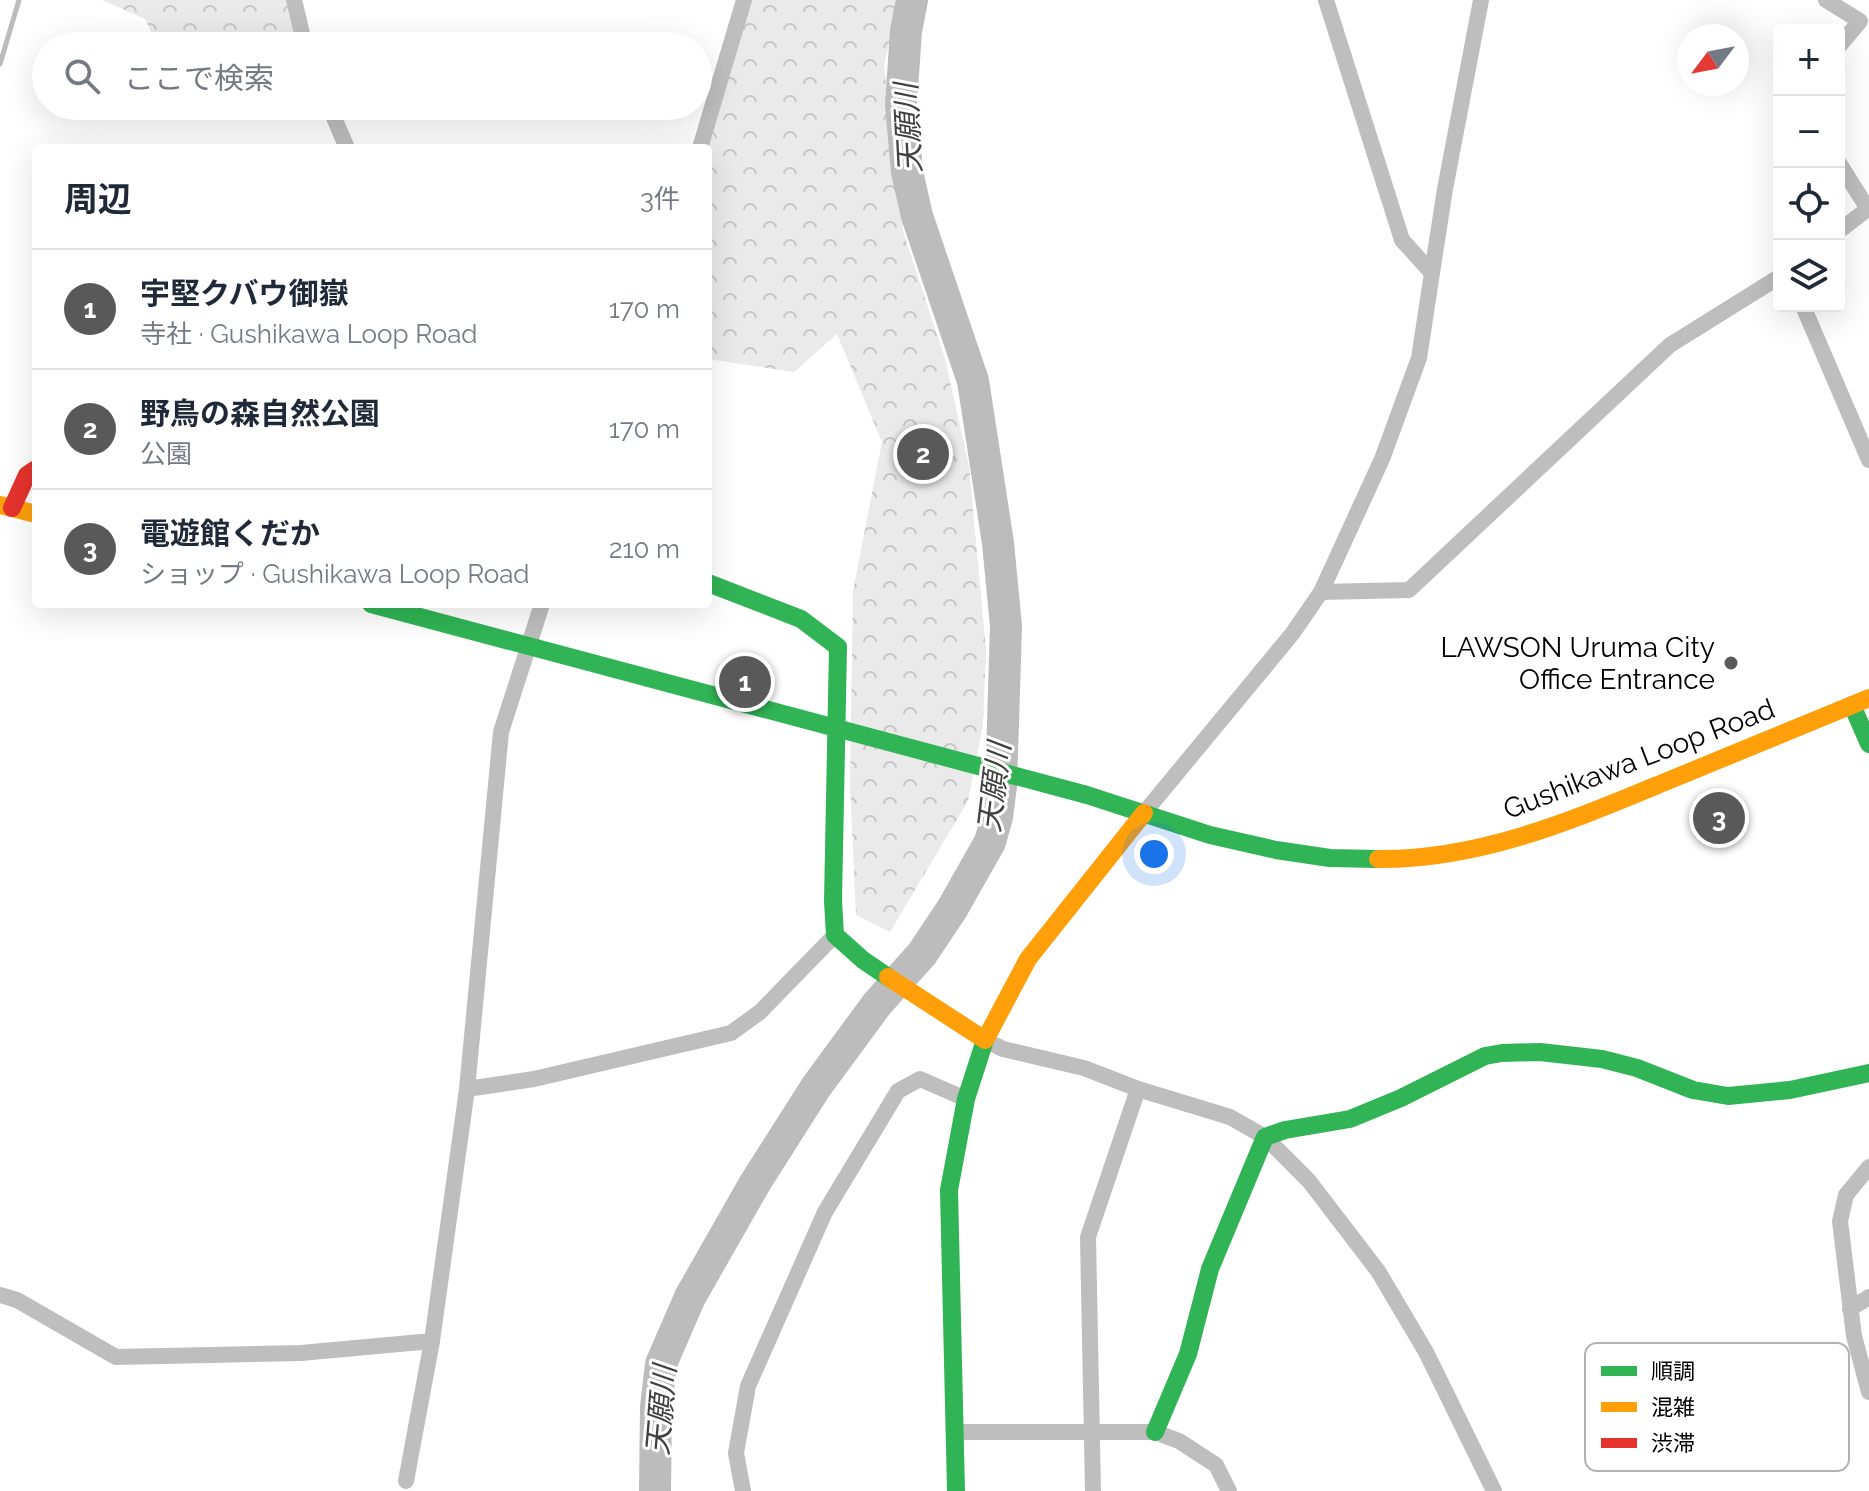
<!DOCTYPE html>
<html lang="ja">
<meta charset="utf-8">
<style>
:root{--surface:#fff;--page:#f6f6f7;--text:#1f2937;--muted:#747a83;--line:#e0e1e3;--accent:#595959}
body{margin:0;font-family:Raleway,"Noto Sans JP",sans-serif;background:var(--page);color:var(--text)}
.controls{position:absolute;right:24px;top:24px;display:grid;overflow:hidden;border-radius:8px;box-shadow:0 8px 32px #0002}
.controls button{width:72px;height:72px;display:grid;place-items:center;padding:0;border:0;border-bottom:2px solid var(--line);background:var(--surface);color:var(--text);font:40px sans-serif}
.compass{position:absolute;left:1677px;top:24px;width:72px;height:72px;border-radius:50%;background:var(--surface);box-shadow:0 8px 32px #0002;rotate:238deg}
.you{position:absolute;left:1154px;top:854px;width:28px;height:28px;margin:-20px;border:6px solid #fff;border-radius:50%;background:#1a73e8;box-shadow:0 0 0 12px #1a73e833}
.badge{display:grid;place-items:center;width:52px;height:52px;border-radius:50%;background:var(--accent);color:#fff;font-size:26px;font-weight:700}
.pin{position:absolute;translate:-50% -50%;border:4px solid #fff;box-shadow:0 2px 8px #0006}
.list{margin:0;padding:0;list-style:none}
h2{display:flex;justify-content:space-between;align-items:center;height:104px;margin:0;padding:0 32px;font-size:34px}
h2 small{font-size:26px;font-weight:400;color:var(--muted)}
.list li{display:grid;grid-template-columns:52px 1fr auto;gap:24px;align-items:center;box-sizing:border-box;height:120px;padding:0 32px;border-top:2px solid var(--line)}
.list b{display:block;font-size:30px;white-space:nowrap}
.list p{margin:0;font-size:26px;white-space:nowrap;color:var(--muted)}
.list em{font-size:26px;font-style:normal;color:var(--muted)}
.icon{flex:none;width:44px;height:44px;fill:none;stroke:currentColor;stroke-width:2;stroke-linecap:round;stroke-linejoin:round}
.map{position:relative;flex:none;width:1869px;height:1491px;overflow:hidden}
.search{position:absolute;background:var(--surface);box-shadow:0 8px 32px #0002;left:32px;top:32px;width:680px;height:88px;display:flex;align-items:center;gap:20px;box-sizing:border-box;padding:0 28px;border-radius:44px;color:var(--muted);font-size:30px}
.panel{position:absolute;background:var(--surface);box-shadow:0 8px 32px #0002;left:32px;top:144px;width:680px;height:464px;border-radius:8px}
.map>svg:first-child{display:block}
.park{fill:url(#park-crowns)}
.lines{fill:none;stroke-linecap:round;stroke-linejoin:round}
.stream{stroke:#bcbcbc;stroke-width:5}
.river{stroke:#bcbcbc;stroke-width:32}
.street{stroke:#bebebe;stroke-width:16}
.fast{stroke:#30b455;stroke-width:18}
.slow{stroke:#ff9f0a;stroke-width:18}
.jam{stroke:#e5322d;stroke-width:18}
.poi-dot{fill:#595959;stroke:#fff;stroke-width:3}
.labels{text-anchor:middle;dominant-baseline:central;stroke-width:6;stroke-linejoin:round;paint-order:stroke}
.poi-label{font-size:28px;fill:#000;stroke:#fff;text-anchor:end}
.street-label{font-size:28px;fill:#000;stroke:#fff}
.water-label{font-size:30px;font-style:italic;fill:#404040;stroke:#fff}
.key{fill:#fff;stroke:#b2b2b2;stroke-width:2}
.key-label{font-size:22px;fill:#000}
</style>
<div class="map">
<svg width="1869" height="1491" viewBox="0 0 1869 1491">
<defs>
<pattern id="park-crowns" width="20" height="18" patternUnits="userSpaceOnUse" patternTransform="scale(2)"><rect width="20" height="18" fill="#eaeaea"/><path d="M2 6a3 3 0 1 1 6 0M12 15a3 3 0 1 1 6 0" fill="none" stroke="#c7c7c7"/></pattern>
</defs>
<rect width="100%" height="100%" fill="#fff"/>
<path class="park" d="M102 0H295L308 46H158L145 19Z
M744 0H900L884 65 903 231 945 359 969 466 986 650 983 725 968 801 890 932 856 915 850 785 853 591 882 442 837 334 794 372 708 359V148Z"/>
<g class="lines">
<path class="stream" d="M0 64 19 0"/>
<path class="river" d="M655 1491 656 1407 661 1364 690 1297 755 1183 816 1087 877 1004 922 954 952 909 990 842 997 817 1001 786 1006 626 998 543 973 381 917 216 907 172 901 104 906 31 912 0"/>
<path class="street" d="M294 0 305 46
M1826 0 1860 21 1839 46
M329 106 347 148
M700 148 744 0
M1839 163 1868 209
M1839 231 1869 208
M1432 273 1445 189 1481 0
M1803 306 1869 460
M1321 592 1409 590 1670 345 1779 277
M1144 813 1292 634 1321 592 1382 459 1419 358 1432 273 1402 240 1326 0
M985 1040 1003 1049 1084 1068 1138 1089 1230 1117 1265 1137 1309 1181 1378 1271 1426 1352 1494 1491
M467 1089 534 1079 731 1033 760 1012 835 935
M1869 1167 1846 1195 1840 1221 1854 1336 1869 1392
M0 1295 17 1300 116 1357 301 1353 432 1341
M1850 1309 1869 1297
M956 1432H1155L1179 1441 1216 1465 1229 1491
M406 1481 432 1341 467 1089 501 732 542 604
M743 1491 736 1453 748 1386 825 1212 898 1091 920 1079 966 1099
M1093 1491 1088 1237 1138 1089"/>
<path class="fast" d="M708 583 801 619 838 647 833 901 835 935 863 960 888 977
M371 604 1087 795 1210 835 1276 850 1330 858 1378 859
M1852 705 1869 744
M1155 1432 1188 1354 1210 1269 1265 1137 1285 1130 1350 1119 1401 1098 1485 1056 1502 1053 1540 1052 1602 1059 1637 1068 1693 1090 1728 1096 1790 1090 1869 1073
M956 1491 949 1190 966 1099 985 1040"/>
<path class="slow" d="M0 505 36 514
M1378 859C1480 860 1573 820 1665 782 1733 754 1801 726 1869 698
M888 977 985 1040 1028 959 1144 813"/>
<path class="jam" d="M12 508 27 475 36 469"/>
</g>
<circle class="poi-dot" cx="1731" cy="663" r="8"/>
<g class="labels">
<g class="poi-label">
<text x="1715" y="647">LAWSON Uruma City<tspan x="1715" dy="32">Office Entrance</tspan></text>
</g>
<g class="street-label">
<text transform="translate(1639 759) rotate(-21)">Gushikawa Loop Road</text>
</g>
<g class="water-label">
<text transform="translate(908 128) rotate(-93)">天願川</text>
<text transform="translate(994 787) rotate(-83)">天願川</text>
<text transform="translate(661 1410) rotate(-85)">天願川</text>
</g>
</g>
<rect x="1585" y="1343" width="264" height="128" rx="12" class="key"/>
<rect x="1601" y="1366" width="36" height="10" fill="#30b455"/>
<rect x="1601" y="1402" width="36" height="10" fill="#ff9f0a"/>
<rect x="1601" y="1438" width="36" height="10" fill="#e5322d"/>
<g class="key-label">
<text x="1651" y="1379">順調</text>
<text x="1651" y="1415">混雑</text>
<text x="1651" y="1451">渋滞</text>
</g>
</svg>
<div class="controls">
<button>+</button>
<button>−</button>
<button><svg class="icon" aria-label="locate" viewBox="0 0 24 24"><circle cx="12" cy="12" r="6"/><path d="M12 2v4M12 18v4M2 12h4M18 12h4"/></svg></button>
<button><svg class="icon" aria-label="layers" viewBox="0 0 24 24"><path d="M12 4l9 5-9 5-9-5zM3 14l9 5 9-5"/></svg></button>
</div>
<svg class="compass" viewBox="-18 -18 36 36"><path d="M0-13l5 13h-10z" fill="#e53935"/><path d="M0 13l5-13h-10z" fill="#747a83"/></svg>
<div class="you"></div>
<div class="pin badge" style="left:745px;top:682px">1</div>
<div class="pin badge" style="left:923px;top:454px">2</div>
<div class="pin badge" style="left:1719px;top:818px">3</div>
<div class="search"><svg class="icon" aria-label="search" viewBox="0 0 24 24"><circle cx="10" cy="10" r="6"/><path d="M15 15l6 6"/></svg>ここで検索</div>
<section class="panel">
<h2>周辺<small>3件</small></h2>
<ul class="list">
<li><span class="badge">1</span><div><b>宇堅クバウ御嶽</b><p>寺社 · Gushikawa Loop Road</p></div><em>170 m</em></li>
<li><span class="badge">2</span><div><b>野鳥の森自然公園</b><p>公園</p></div><em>170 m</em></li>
<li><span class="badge">3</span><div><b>電遊館くだか</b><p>ショップ · Gushikawa Loop Road</p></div><em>210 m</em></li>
</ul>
</section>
</div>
